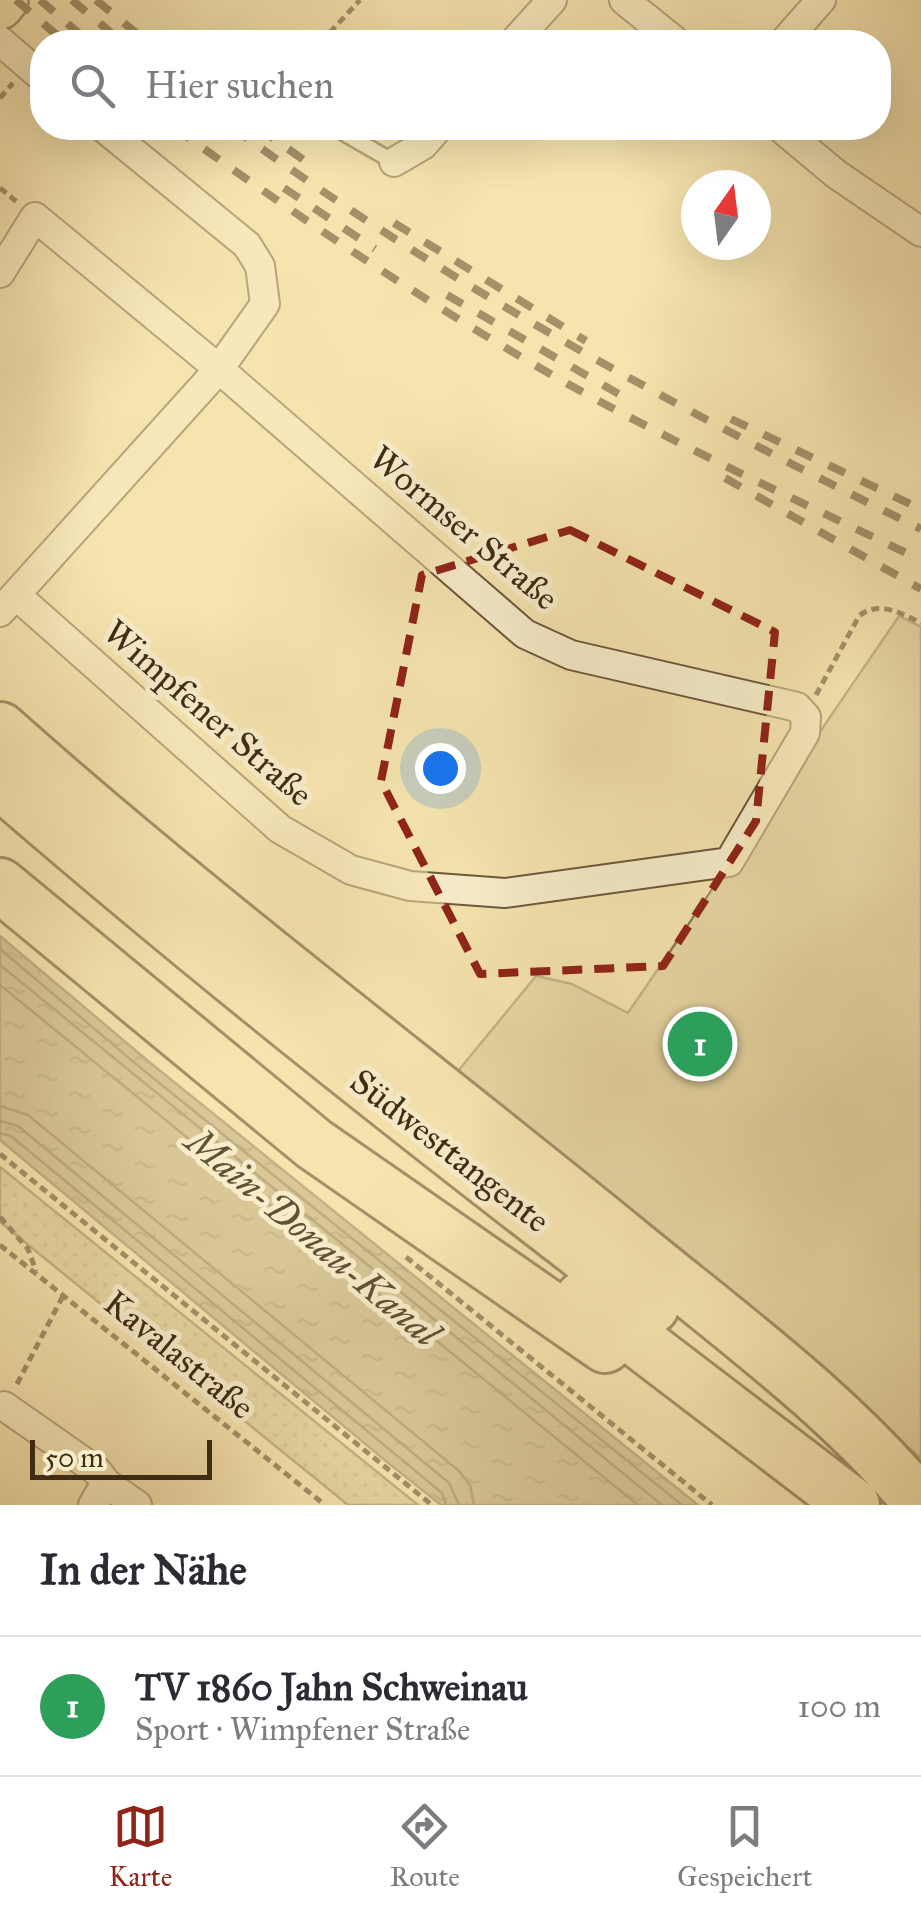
<!DOCTYPE html>
<html lang="de">
<meta charset="utf-8">
<style>
:root{--surface:#fff;--page:#f7f7f7;--text:#2b2b33;--muted:#7c7c81;--line:#e1e1e2;--accent:#8f2418}
body{margin:0;font-family:"IM FELL Great Primer",serif;background:var(--page);color:var(--text)}
.compass{position:absolute;left:681px;top:170px;width:90px;height:90px;border-radius:50%;background:var(--surface);box-shadow:0 10px 40px #0002;rotate:14deg}
.scale{position:absolute;left:30px;bottom:25px;width:182px;box-sizing:border-box;padding-left:10px;border:5px solid #402b15;border-top:0;font-size:28px;line-height:35px;white-space:nowrap;color:#402b15;-webkit-text-stroke:8px #f8edcb;paint-order:stroke}
.you{position:absolute;left:440px;top:768px;width:35px;height:35px;margin:-25px;border:8px solid #fff;border-radius:50%;background:#1a73e8;box-shadow:0 0 0 15px #1a73e833}
.badge{display:grid;place-items:center;width:65px;height:65px;border-radius:50%;background:var(--accent);color:#fff;font-size:32px;font-weight:700}
.pin{position:absolute;translate:-50% -50%;border:5px solid #fff;box-shadow:0 2px 10px #0006}
.list{margin:0;padding:0;list-style:none}
h2{display:flex;justify-content:space-between;align-items:center;height:130px;margin:0;padding:0 40px;font-size:42px}
h2 small{font-size:32px;font-weight:400;color:var(--muted)}
.list li{display:grid;grid-template-columns:65px 1fr auto;gap:30px;align-items:center;box-sizing:border-box;height:140px;padding:0 40px;border-top:2px solid var(--line)}
.list b{display:block;font-size:38px;white-space:nowrap}
.list p{margin:0;font-size:32px;white-space:nowrap;color:var(--muted)}
.list em{font-size:32px;font-style:normal;color:var(--muted)}
.icon{flex:none;width:55px;height:55px;fill:none;stroke:currentColor;stroke-width:2;stroke-linecap:round;stroke-linejoin:round}
.map{position:relative;flex:none;width:921px;height:1505px;overflow:hidden}
.search{position:absolute;background:var(--surface);box-shadow:0 10px 40px #0002;left:30px;right:30px;top:30px;height:110px;display:flex;align-items:center;gap:25px;box-sizing:border-box;padding:0 35px;border-radius:40px;color:var(--muted);font-size:38px}
.sheet{height:270px;background:var(--surface)}
nav{display:flex;justify-content:space-around;align-items:center;box-sizing:border-box;height:140px;border-top:2px solid var(--line);background:var(--surface);font-size:28px;color:var(--muted)}
nav a{display:grid;justify-items:center;gap:5px}
nav .on{color:var(--accent)}
.map>svg:first-child{display:block}
.grass{fill:url(#grass-dots);stroke:#8b7855;stroke-width:2.5}
.park{fill:#d6c595;stroke:#8b7855;stroke-width:2.5}
.water{fill:url(#water-ripples);stroke:#877452;stroke-width:2.5}
.lines{fill:none;stroke-linecap:round;stroke-linejoin:round}
.shore{stroke:#7c6848;stroke-width:2.5}
.lane-casing{stroke:#6d593c;stroke-width:19}
.street-casing{stroke:#6d593c;stroke-width:32}
.primary-casing{stroke:#402b15;stroke-width:50}
.highway-casing{stroke:#402b15;stroke-width:58}
.path{stroke:#402b15;stroke-width:5;stroke-dasharray:8 5;stroke-linecap:butt}
.lane{stroke:#f8edcb;stroke-width:14}
.street{stroke:#f8edcb;stroke-width:28}
.primary{stroke:#f5e4af;stroke-width:45}
.highway{stroke:#f5e4af;stroke-width:52}
.rail{stroke:#402b15;stroke-width:8;stroke-dasharray:18 18;stroke-linecap:butt}
.marked{fill:none;stroke:#8f2418;stroke-width:8;stroke-dasharray:20 12;stroke-linejoin:round}
.labels{text-anchor:middle;dominant-baseline:central;stroke-width:10;stroke-linejoin:round;paint-order:stroke}
.street-label{font-size:35px;fill:#402b15;stroke:#f8edcb}
.water-label{font-size:38px;font-style:italic;fill:#645034;stroke:#f8edcb}
</style>
<div class="map">
<svg width="921" height="1505" viewBox="0 0 921 1505">
<defs>
<pattern id="grass-dots" width="8" height="8" patternUnits="userSpaceOnUse" patternTransform="scale(2.5)"><rect width="8" height="8" fill="#d6c595"/><path d="M2 2h.1M6 6h.1" fill="none" stroke="#b9a980" stroke-width="1.8" stroke-linecap="round"/></pattern>
<pattern id="water-ripples" width="26" height="14" patternUnits="userSpaceOnUse" patternTransform="scale(2.5)"><rect width="26" height="14" fill="#b7a57b"/><path d="M2 4q2-2 4 0t4 0M15 11q2-2 4 0t4 0" fill="none" stroke="#968764"/></pattern>
</defs>
<rect width="100%" height="100%" fill="#f5e4af"/>
<filter id="stains"><feTurbulence type="fractalNoise" baseFrequency=".002" numOctaves="4"/><feColorMatrix values="0 0 0 0 .2 0 0 0 0 .09 0 0 0 0 .02 0 0 0 .5 -.17"/></filter>
<radialGradient id="worn" r=".72"><stop offset=".6" stop-color="#630" stop-opacity="0"/><stop offset="1" stop-color="#630" stop-opacity=".3"/></radialGradient>
<path class="grass" d="M0 1167 418 1505H348L0 1222Z"/>
<path class="park" d="M899 616 921 627V1458L454 1076 536 976 572 984 628 1013Z"/>
<path class="water" d="M0 936 148 1061 698 1505H441L387 1462 0 1140Z"/>
<g class="lines">
<path class="shore" d="M0 949 142 1069 682 1505
M0 965 662 1505
M0 985 638 1505
M0 1106 28 1115 459 1471 470 1485 474 1505
M0 1121 18 1126 449 1483 459 1505
M0 1133 11 1136 442 1493 446 1505"/>
<defs>
<path id="lane" d="M335 128 394 162"/>
<path id="street" d="M624 0 676 42
M0 41 42 77
M514 42 552 0
M784 42 821 0
M781 128 836 174 921 232
M394 162 423 145 438 128
M0 273 35 217 219 369 525 634 571 655 797 707 806 717 805 733 729 862 505 893 410 886 351 870 280 829 17 596
M0 612 219 369 265 304 260 266 247 245 104 128
M4 1406 97 1471 106 1483 93 1505
M106 1483 137 1505"/>
<path id="primary" d="M0 6 5 0"/>
<path id="highway" d="M0 729C202 909 419 1071 628 1242 729 1325 837 1403 921 1504
M0 782C211 965 430 1137 652 1307
M0 885 314 1144 605 1346
M582 1298 853 1505"/>
</defs>
<use href="#lane" class="lane-casing"/>
<use href="#street" class="street-casing"/>
<use href="#primary" class="primary-casing"/>
<use href="#highway" class="highway-casing"/>
<path class="path" d="M321 42 360 0
M0 98 13 83
M0 188 17 202
M816 695 859 616C878 600 901 613 921 623
M0 1154 432 1505
M0 1217 28 1249 36 1271
M0 1245 325 1505
M406 1257 712 1505
M17 1384 63 1296"/>
<use href="#lane" class="lane"/>
<use href="#street" class="street"/>
<use href="#primary" class="primary"/>
<use href="#highway" class="highway"/>
<path class="rail" d="M16 0 65 42
M40 0 89 42
M72 0 122 42
M96 0 147 42
M175 128C302 220 432 307 568 384 683 448 803 503 921 560
M233 128C455 290 675 407 921 529
M259 128 308 163
M284 188 375 249
M394 223 586 341
M447 295 624 397
M731 419 921 509
M725 478 921 589"/>
</g>
<path d="M0 0H921V1505H0ZM570 530 775 632 756 821 663 966 480 974 381 781 422 575Z" fill="#f5e4af" fill-opacity=".55" fill-rule="evenodd"/>
<path class="marked" d="M570 530 775 632 756 821 663 966 480 974 381 781 422 575Z"/>
<g class="labels">
<g class="street-label">
<text transform="translate(464 528) rotate(40)">Wormser Straße</text>
<text transform="translate(208 713) rotate(41)">Wimpfener Straße</text>
<text transform="translate(450 1151) rotate(38)">Südwesttangente</text>
<text transform="translate(179 1355) rotate(39)">Kavalastraße</text>
</g>
<g class="water-label">
<text transform="translate(313 1237) rotate(40)">Main-Donau-Kanal</text>
</g>
</g>
<rect width="100%" height="100%" filter="url(#stains)"/>
<rect width="100%" height="100%" fill="url(#worn)"/>
</svg>
<svg class="compass" viewBox="-18 -18 36 36"><path d="M0-13l5 13h-10z" fill="#e53935"/><path d="M0 13l5-13h-10z" fill="#7c7c81"/></svg>
<div class="scale">50 m</div>
<div class="you"></div>
<div class="pin badge" style="left:700px;top:1044px;background:#2e9e5b">1</div>
<div class="search"><svg class="icon" aria-label="search" viewBox="0 0 24 24"><circle cx="10" cy="10" r="6"/><path d="M15 15l6 6"/></svg>Hier suchen</div>
</div>
<section class="sheet">
<h2>In der Nähe<small></small></h2>
<ul class="list">
<li><span class="badge" style="background:#2e9e5b">1</span><div><b>TV 1860 Jahn Schweinau</b><p>Sport · Wimpfener Straße</p></div><em>100 m</em></li>
</ul>
</section>
<nav>
<a class="on"><svg class="icon" aria-label="map" viewBox="0 0 24 24"><path d="M3 6l6-2 6 2 6-2v14l-6 2-6-2-6 2zM9 4v14M15 6v14"/></svg>Karte</a>
<a><svg class="icon" aria-label="directions" viewBox="0 0 24 24"><path d="M12 3l9 9-9 9-9-9zM9 14v-3h6M13 9l2 2-2 2"/></svg>Route</a>
<a><svg class="icon" aria-label="saved" viewBox="0 0 24 24"><path d="M7 4h10v16l-5-4-5 4z"/></svg>Gespeichert</a>
</nav>
